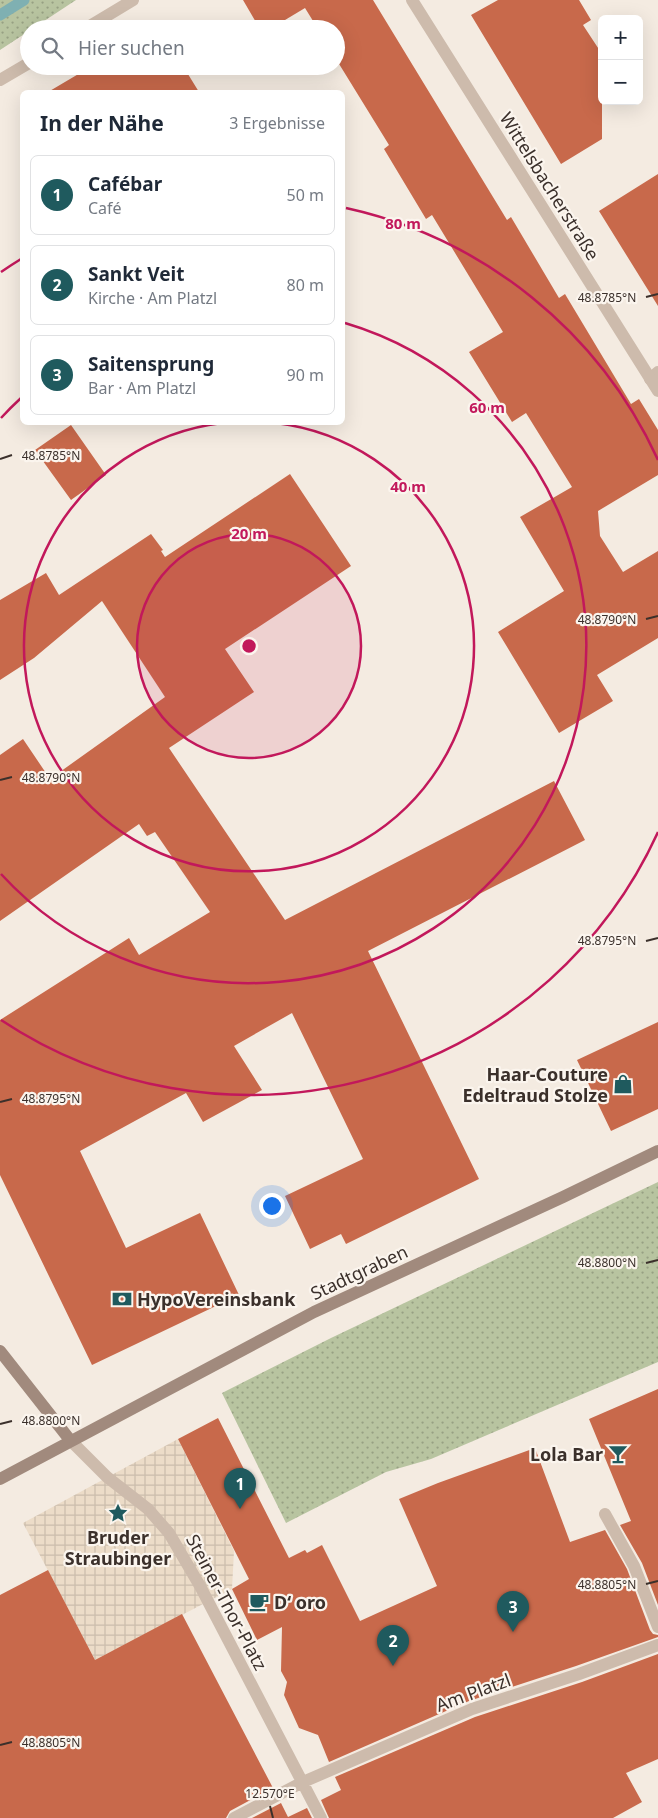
<!DOCTYPE html>
<html lang="de">
<meta charset="utf-8">
<style>
:root{--surface:#fff;--page:#f6f6f7;--text:#1f2937;--muted:#747a83;--line:#e0e1e3;--accent:#1f5a5e}
body{margin:0;font-family:"Noto Sans",sans-serif;background:var(--page);color:var(--text)}
.controls{position:absolute;right:15px;top:15px;display:grid;overflow:hidden;border-radius:8px;box-shadow:0 5px 20px #0002}
.controls button{width:45px;height:45px;display:grid;place-items:center;padding:0;border:0;border-bottom:1px solid var(--line);background:var(--surface);color:var(--text);font:25px sans-serif}
.you{position:absolute;left:271px;top:1205px;width:18px;height:18px;margin:-12px;border:4px solid #fff;border-radius:50%;background:#1a73e8;box-shadow:0 0 0 8px #1a73e833}
.badge{display:grid;place-items:center;width:32px;height:32px;border-radius:50%;background:var(--accent);color:#fff;font-size:16px;font-weight:700}
.pin{position:absolute;translate:-50% -41px;filter:drop-shadow(0 1px 2px #0008)}
.pin::after{content:'';position:absolute;top:26px;width:18px;height:15px;background:inherit;clip-path:polygon(0 0,100% 0,50% 100%)}
.list{margin:0;padding:0;list-style:none}
h2{display:flex;justify-content:space-between;align-items:center;height:65px;margin:0;padding:0 20px;font-size:21px}
h2 small{font-size:16px;font-weight:400;color:var(--muted)}
.list li{display:grid;grid-template-columns:32px 1fr auto;gap:15px;align-items:center;box-sizing:border-box;height:80px;margin:0 10px 10px;padding:0 10px;border:1px solid var(--line);border-radius:8px}
.list b{display:block;font-size:19px;white-space:nowrap}
.list p{margin:0;font-size:16px;white-space:nowrap;color:var(--muted)}
.list em{font-size:16px;font-style:normal;color:var(--muted)}
.icon{flex:none;width:28px;height:28px;fill:none;stroke:currentColor;stroke-width:2;stroke-linecap:round;stroke-linejoin:round}
.map{position:relative;flex:none;width:658px;height:1818px;overflow:hidden}
.search{position:absolute;background:var(--surface);box-shadow:0 5px 20px #0002;left:20px;top:20px;width:325px;height:55px;display:flex;align-items:center;gap:12px;box-sizing:border-box;padding:0 18px;border-radius:28px;color:var(--muted);font-size:19px}
.panel{position:absolute;background:var(--surface);box-shadow:0 5px 20px #0002;left:20px;top:90px;width:325px;height:335px;border-radius:8px}
.map>svg:first-child{display:block}
.park{fill:url(#park-dots)}
.plaza{fill:url(#plaza-grid)}
.lines{fill:none;stroke-linecap:round;stroke-linejoin:round}
.stream{stroke:#7fb0b2;stroke-width:11}
.building{fill:#c8694b}
.lane{stroke:#cdbbac;stroke-width:12}
.street{stroke:#cdbbac;stroke-width:12}
.secondary{stroke:#a18a7d;stroke-width:12}
.ticks{fill:none;stroke:#3b302b;stroke-width:2}
.ring{fill:none;stroke:#c2185b;stroke-width:2.5}
.labels{text-anchor:middle;dominant-baseline:central;stroke-width:4.5;stroke-linejoin:round;paint-order:stroke}
.street-label{font-size:18px;fill:#3b302b;stroke:#fbf5ee}
.poi-label{font-size:18px;font-weight:bold;fill:#3b302b;stroke:#fbf5ee;text-anchor:end}
.ticks-label{font-size:12px;text-anchor:middle;fill:#3b302b;stroke:#fbf5ee;stroke-width:4.5;stroke-linejoin:round;paint-order:stroke}
.centre{fill:#c2185b;stroke:#fbf5ee;stroke-width:2.5}
.ring-label{font-size:15px;text-anchor:middle;font-weight:bold;fill:#c2185b;stroke:#fbf5ee;stroke-width:4.5;stroke-linejoin:round;paint-order:stroke}
</style>
<div class="map">
<svg width="658" height="1818" viewBox="0 0 658 1818">
<defs>
<pattern id="park-dots" width="8" height="8" patternUnits="userSpaceOnUse" patternTransform="scale(1.25)"><rect width="8" height="8" fill="#b8c4a0"/><path d="M2 2h.1M6 6h.1" fill="none" stroke="#97a083" stroke-width="1.8" stroke-linecap="round"/></pattern>
<pattern id="plaza-grid" width="8" height="8" patternUnits="userSpaceOnUse" patternTransform="scale(1.25)"><rect width="8" height="8" fill="#ecdcc8"/><path d="M0 4h8M4 0v8" fill="none" stroke="#cbbdac"/></pattern>
</defs>
<rect width="100%" height="100%" fill="#f4ebe1"/>
<path class="park" d="M0 0H76L32 29H29V31L0 50Z
M658 1182V1362L431 1459 386 1472 286 1523 222 1393 331 1338Z"/>
<path class="plaza" d="M178 1439 234 1551 232 1589 95 1660 23 1523Z"/>
<g class="lines">
<path class="stream" d="M0 15 24 0"/>
</g>
<path class="building" d="M243 0H373L507 220 511 217 559 298 565 294 631 404 639 399 658 430V475L598 511 600 536 623 572 658 551V638L597 675 613 701 559 733 498 632 564 591 520 517 572 487 526 413 512 422 469 352 503 332 432 215 426 219 384 149 389 145 336 59V29H318L305 8 270 29H260Z
M498 0H579L591 20 583 25 602 54V139L561 164 471 15Z
M92 66H183L199 92H48Z
M658 174V306L599 211Z
M71 425 106 475 71 500 35 450Z
M290 474 351 566 225 649 254 692 169 748 285 920 554 781 585 840 368 951 479 1179 346 1244 341 1234 310 1249 285 1196 363 1159 292 1013 234 1046 262 1090 203 1122 186 1093 80 1151 126 1248 200 1213 239 1295 92 1365 0 1175V1020L129 938 139 955 210 912 155 832 147 836 139 824 0 921V755L23 739 50 779 165 697 102 601 34 658 0 680V600L46 573 59 595 151 534 163 550 161 551 165 557Z
M658 1022V1109L611 1131 577 1060Z
M658 1389V1605L642 1563 620 1525 631 1521 589 1419Z
M218 1418 289 1558 305 1550 307 1553 322 1545 360 1621 437 1586 399 1499 438 1483 535 1448 570 1542 605 1530 627 1569 650 1630 653 1634 658 1635V1637L576 1666 469 1701 329 1762 318 1735 299 1728 284 1695 287 1682 281 1671 282 1627 257 1640 232 1589 249 1579 178 1439Z
M48 1570 95 1660 182 1614 273 1788 230 1811 226 1818H0V1595Z
M658 1654V1759L626 1773 642 1802 613 1818H329L321 1800 341 1790 335 1777 475 1717 582 1682Z
M281 1803 288 1817 307 1808 312 1818H252Z"/>
<g class="lines">
<path class="lane" d="M650 379 658 372"/>
<path class="street" d="M412 0 658 391
M85 29 133 0
M0 80 29 63
M70 1440 107 1477 148 1509 169 1533 200 1586 321 1818
M605 1514 634 1566 658 1627
M234 1818 303 1782 472 1709 579 1674 658 1645"/>
<path class="secondary" d="M0 1351 70 1440
M0 1479 314 1312 563 1197 658 1151"/>
</g>
<path class="ticks" d="M646 297 658 294M0 459 12 455M646 619 658 616M0 780 12 777M646 941 658 938M0 1102 12 1099M646 1263 658 1260M0 1424 12 1421M646 1584 658 1581M0 1745 12 1742M270 1806 273 1818"/>
<circle cx="249" cy="646" r="112" fill="#c2185b" fill-opacity=".12"/>
<g class="ring">
<circle cx="249" cy="646" r="112"/>
<path d="M276 423A225 225 0 1 1 222 423"/>
<path d="M1 418A337 337 0 0 1 21 398M345 323A337 337 0 1 1 1 874"/>
<path d="M658 832A449 449 0 0 1 1 1020M1 272A449 449 0 0 1 21 259M346 208A449 449 0 0 1 658 460"/>
</g>
<defs>
<symbol id="shop-bare" viewBox="-9 -9 18 18"><path d="M-5-2.5h2.3a2.7 3.5 0 0 1 5.4 0H5L5.5 6h-11ZM-1.5-2.5h3a1.5 2.3 0 0 0-3 0Z" fill="#1f5a5e" stroke="#fbf5ee" stroke-width="2.5" paint-order="stroke"/></symbol>
<symbol id="bank-bare" viewBox="-9 -9 18 18"><path d="M-6-4H6V4H-6ZM0-2.3a2.3 2.3 0 1 0 0 4.6a2.3 2.3 0 1 0 0-4.6Z" fill="#1f5a5e" stroke="#fbf5ee" stroke-width="2.5" paint-order="stroke"/></symbol>
<symbol id="bar-bare" viewBox="-9 -9 18 18"><path d="M-6-5H6L.8 .8V4.5H3.5V6h-7V4.5H-.8V.8Z" fill="#1f5a5e" stroke="#fbf5ee" stroke-width="2.5" paint-order="stroke"/></symbol>
<symbol id="sight-bare" viewBox="-9 -9 18 18"><path d="M0-6L1.8-2.2L6-1.7L2.9 1.2L3.7 5.4L0 3.3L-3.7 5.4L-2.9 1.2L-6-1.7L-1.8-2.2Z" fill="#1f5a5e" stroke="#fbf5ee" stroke-width="2.5" paint-order="stroke"/></symbol>
<symbol id="cafe-bare" viewBox="-9 -9 18 18"><path d="M-5.5-4.5H6V0H3Q3 3.5 0 3.5H-2.5Q-5.5 3.5-5.5 0ZM3-3.2v2h1.7v-2ZM-6 4.5H4V6H-6Z" fill="#1f5a5e" stroke="#fbf5ee" stroke-width="2.5" paint-order="stroke"/></symbol>
</defs>
<g fill-rule="evenodd">
<use href="#shop-bare" x="609" y="1070" width="28" height="28"/>
<use href="#bank-bare" x="108" y="1285" width="28" height="28"/>
<use href="#bar-bare" x="604" y="1440" width="28" height="28"/>
<use href="#sight-bare" x="104" y="1499" width="28" height="28"/>
<use href="#cafe-bare" x="245" y="1588" width="28" height="28"/>
</g>
<g class="labels">
<g class="street-label">
<text transform="translate(550 186) rotate(58)">Wittelsbacherstraße</text>
<text transform="translate(359 1272) rotate(-25)">Stadtgraben</text>
<text transform="translate(227 1602) rotate(62)">Steiner-Thor-Platz</text>
<text transform="translate(473 1692) rotate(-20)">Am Platzl</text>
</g>
<g class="poi-label">
<text x="608" y="1074">Haar-Couture<tspan x="608" dy="21">Edeltraud Stolze</tspan></text>
<text x="137" y="1299" text-anchor="start">HypoVereinsbank</text>
<text x="603" y="1454">Lola Bar</text>
<text x="118" y="1537" text-anchor="middle">Bruder<tspan x="118" dy="21">Straubinger</tspan></text>
<text x="274" y="1602" text-anchor="start">D‘ oro</text>
</g>
</g>
<g class="ticks-label">
<text x="607" y="302">48.8785°N</text>
<text x="51" y="460">48.8785°N</text>
<text x="607" y="624">48.8790°N</text>
<text x="51" y="782">48.8790°N</text>
<text x="607" y="945">48.8795°N</text>
<text x="51" y="1103">48.8795°N</text>
<text x="607" y="1267">48.8800°N</text>
<text x="51" y="1425">48.8800°N</text>
<text x="607" y="1589">48.8805°N</text>
<text x="51" y="1747">48.8805°N</text>
<text x="270" y="1798">12.570°E</text>
</g>
<circle cx="249" cy="646" r="8" class="centre"/>
<g class="ring-label">
<text x="403" y="229">80 m</text>
<text x="487" y="413">60 m</text>
<text x="408" y="492">40 m</text>
<text x="249" y="539">20 m</text>
</g>
</svg>
<div class="controls">
<button>+</button>
<button>−</button>
</div>
<div class="you"></div>
<div class="pin badge" style="left:240px;top:1509px">1</div>
<div class="pin badge" style="left:393px;top:1666px">2</div>
<div class="pin badge" style="left:513px;top:1632px">3</div>
<div class="search"><svg class="icon" aria-label="search" viewBox="0 0 24 24"><circle cx="10" cy="10" r="6"/><path d="M15 15l6 6"/></svg>Hier suchen</div>
<section class="panel">
<h2>In der Nähe<small>3 Ergebnisse</small></h2>
<ul class="list">
<li><span class="badge">1</span><div><b>Cafébar</b><p>Café</p></div><em>50 m</em></li>
<li><span class="badge">2</span><div><b>Sankt Veit</b><p>Kirche · Am Platzl</p></div><em>80 m</em></li>
<li><span class="badge">3</span><div><b>Saitensprung</b><p>Bar · Am Platzl</p></div><em>90 m</em></li>
</ul>
</section>
</div>
